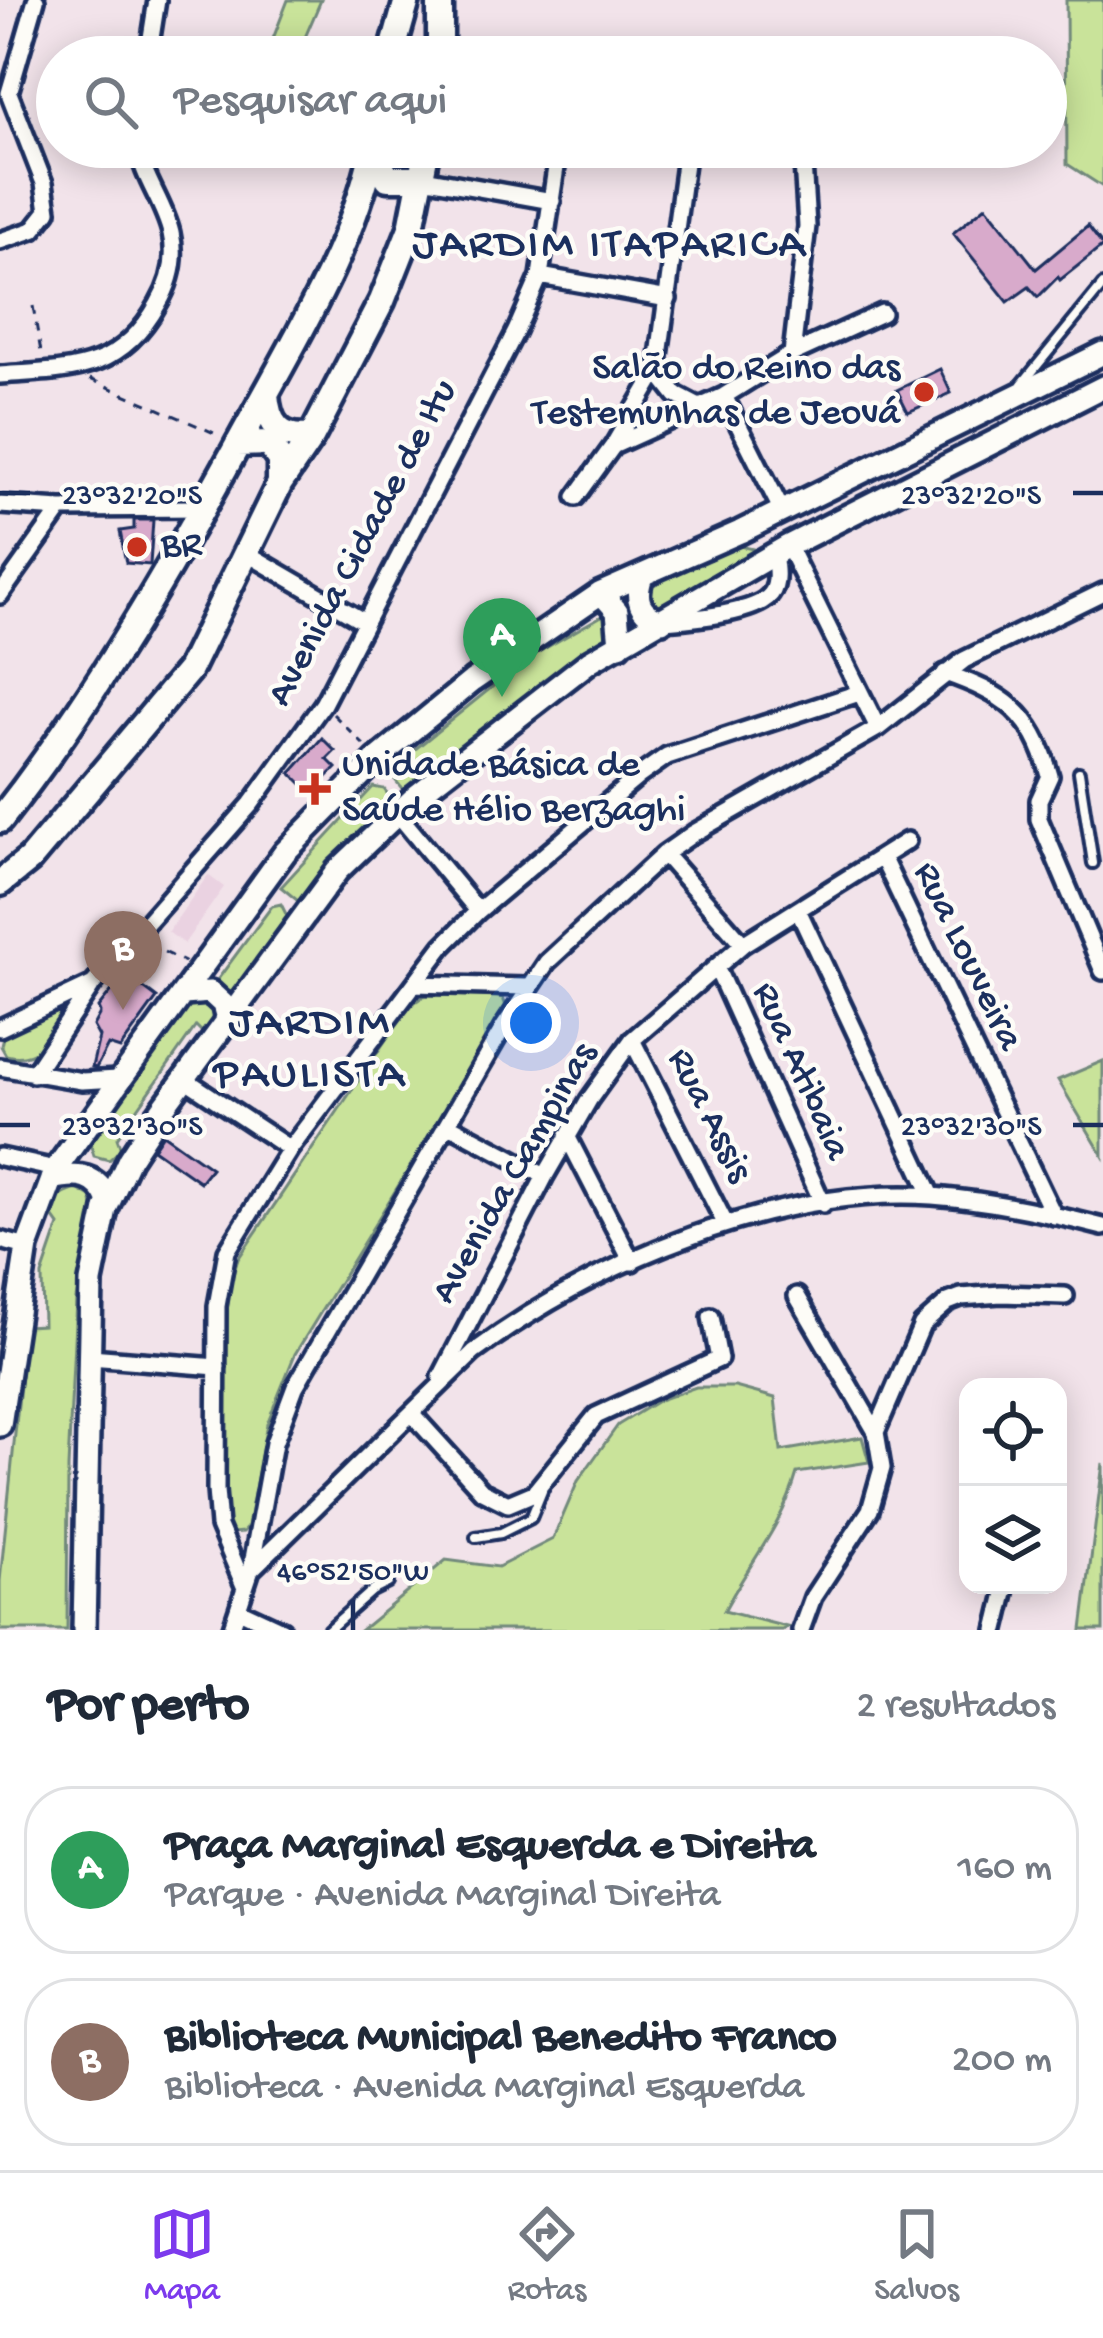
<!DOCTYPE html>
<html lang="pt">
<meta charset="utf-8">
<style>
:root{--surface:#fff;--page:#f2f2f3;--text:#1f2937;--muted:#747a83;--line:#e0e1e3;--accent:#7c3aed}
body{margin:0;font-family:"Gochi Hand",sans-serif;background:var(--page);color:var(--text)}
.controls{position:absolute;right:36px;bottom:36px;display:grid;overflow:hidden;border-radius:24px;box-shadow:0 6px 30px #0003}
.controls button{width:108px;height:108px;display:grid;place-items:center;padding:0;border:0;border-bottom:3px solid var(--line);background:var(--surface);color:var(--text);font:60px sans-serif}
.you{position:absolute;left:531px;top:1023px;width:42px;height:42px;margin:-30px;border:9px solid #fff;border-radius:50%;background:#1a73e8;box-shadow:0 0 0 18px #1a73e833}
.badge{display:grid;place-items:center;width:78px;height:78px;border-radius:50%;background:var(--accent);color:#fff;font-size:39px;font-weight:700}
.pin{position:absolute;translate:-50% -99px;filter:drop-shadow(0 3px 6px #0008)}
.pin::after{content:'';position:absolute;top:63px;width:42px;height:36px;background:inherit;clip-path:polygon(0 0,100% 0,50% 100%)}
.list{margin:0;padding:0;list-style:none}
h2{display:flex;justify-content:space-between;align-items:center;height:156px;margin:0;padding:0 48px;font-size:51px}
h2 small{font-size:39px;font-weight:400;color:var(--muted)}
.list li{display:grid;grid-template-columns:78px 1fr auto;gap:36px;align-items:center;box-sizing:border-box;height:168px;margin:0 24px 24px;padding:0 24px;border:3px solid var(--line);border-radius:48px}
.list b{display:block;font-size:45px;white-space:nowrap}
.list p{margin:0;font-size:39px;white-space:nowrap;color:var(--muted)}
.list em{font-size:39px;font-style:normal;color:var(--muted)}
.icon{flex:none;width:66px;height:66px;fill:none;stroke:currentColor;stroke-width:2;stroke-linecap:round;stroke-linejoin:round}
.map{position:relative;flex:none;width:1103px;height:1630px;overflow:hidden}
.search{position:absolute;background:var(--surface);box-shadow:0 6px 30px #0003;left:36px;right:36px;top:36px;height:132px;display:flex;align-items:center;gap:30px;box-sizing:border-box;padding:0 42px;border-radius:66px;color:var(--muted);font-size:45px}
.sheet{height:540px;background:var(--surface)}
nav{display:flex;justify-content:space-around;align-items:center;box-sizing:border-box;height:168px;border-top:3px solid var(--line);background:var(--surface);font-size:33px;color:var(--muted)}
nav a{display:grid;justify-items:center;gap:6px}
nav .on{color:var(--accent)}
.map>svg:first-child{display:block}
.built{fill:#ead2e1}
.green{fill:#c9e39a;stroke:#72897c;stroke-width:3}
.building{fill:#d8aacb;stroke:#1b2f5e;stroke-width:3}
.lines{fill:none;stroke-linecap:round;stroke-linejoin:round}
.lane-casing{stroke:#1b2f5e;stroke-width:16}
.street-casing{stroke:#1b2f5e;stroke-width:24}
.secondary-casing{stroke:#1b2f5e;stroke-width:30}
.primary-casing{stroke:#1b2f5e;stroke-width:33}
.path{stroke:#1b2f5e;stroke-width:3;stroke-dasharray:9 9;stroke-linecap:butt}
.lane{stroke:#fdfcf7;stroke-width:8}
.street{stroke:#fdfcf7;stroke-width:15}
.secondary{stroke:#fdfcf7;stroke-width:21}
.primary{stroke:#fdfcf7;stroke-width:24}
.ticks{fill:none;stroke:#1b2f5e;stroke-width:4.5}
.poi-dot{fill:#c8321e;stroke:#fdfcf7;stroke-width:4.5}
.labels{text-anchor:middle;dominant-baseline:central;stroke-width:9;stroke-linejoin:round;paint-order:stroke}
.poi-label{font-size:39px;fill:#1b2f5e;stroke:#fdfcf7;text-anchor:start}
.street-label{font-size:39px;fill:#1b2f5e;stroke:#fdfcf7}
.quarter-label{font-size:45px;letter-spacing:3px;fill:#1b2f5e;stroke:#fdfcf7}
.ticks-label{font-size:30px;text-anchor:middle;fill:#1b2f5e;stroke:#fdfcf7;stroke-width:9;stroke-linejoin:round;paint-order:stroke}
</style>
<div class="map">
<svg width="1103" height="1630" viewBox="0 0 1103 1630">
<rect width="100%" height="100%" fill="#f2e3ea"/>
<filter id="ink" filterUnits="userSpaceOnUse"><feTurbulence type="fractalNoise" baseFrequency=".00833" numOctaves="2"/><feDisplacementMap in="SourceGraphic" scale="24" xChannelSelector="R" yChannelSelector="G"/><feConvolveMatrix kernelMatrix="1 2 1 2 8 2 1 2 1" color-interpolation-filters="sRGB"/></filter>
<g filter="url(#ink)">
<path class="built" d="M208 875 224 887 184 944 168 932Z"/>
<path class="green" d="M288 0H321L297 56 271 44Z
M1066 0H1103V187L1067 164Z
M731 544 757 550 665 608 652 600 650 585Z
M628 601 629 617 641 626C553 669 481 730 404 791L388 771 528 658Z
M373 787 384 789 393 801 298 901 281 887Z
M281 904 287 916 240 983 242 989 237 996 215 983 272 906Z
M425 995 495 996 503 998 507 1009 295 1354 267 1424 248 1526 243 1532 232 1533 225 1524 227 1315 229 1287 238 1259 408 1007Z
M199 1001 212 1008V1021L204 1034 196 1026 117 1138 121 1149 109 1160 94 1156 89 1140 95 1131 104 1128 176 1017Z
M57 1010 63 1018C48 1041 37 1063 6 1055L1 1046 3 1037Z
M1103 1061V1156L1058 1080Z
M77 1189 91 1197 94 1209 76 1299 68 1468 67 1630H0V1581L26 1326 43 1325 42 1275 59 1225 51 1214C56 1196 60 1195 77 1189Z
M696 1387H735L775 1398 781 1451 862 1437 869 1462 797 1473C782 1527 749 1563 724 1611L787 1627 782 1630H361L446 1560 498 1567 553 1539 578 1481 618 1425 659 1400Z
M1103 1463V1630H1082Z"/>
<path class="building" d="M986 206 1036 269 1088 226 1103 246 1060 280 1058 277 1038 297 1029 287 1008 302 953 233Z
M940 369 951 393 908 412 897 390Z
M134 520H153L150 565 126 563 120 531 134 529Z
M322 738 335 751 327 759 336 768 311 793 291 773Z
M125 974 157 998 120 1049 108 1045 96 1068 92 1067 99 1037 93 1026 100 1013 98 1008Z
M163 1134 211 1168 200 1182 153 1149Z"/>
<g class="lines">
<defs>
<path id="lane" d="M1022 384 1103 285
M1079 772 1093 863
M476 1537 501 1533 531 1518 542 1491
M328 1630 372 1591 388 1583"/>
<path id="street" d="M148 57 157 0
M423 178 552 201
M0 241 33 230 48 211 44 183 9 93 36 0
M540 276 668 299
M792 354 807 226 802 147
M657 371 676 395 699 407
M0 375C70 370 120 373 158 304 171 282 177 259 171 233 164 203 143 178 138 147
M724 396 782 511
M613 446 724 396 792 354 882 313
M576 497 613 446 657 371 685 163
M0 505 61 509 205 508
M788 546 878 728
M248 554 363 621
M0 595 61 509
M665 621C689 619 756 614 771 594 779 584 776 566 774 554
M945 673C1004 694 1033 712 1050 776L1039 800V819L1103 971
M397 813 478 911
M664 854 743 944
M882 857 1054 1216
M798 910 932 1196
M716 967 823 1204
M415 984 527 987
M0 1028 93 984 251 804 323 704 516 331 540 276 559 147
M632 1040 725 1223
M0 1067 82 1081 118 1079
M33 1074 91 987
M186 1080 290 1149
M449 1125 545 1176
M567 1136 632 1262
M0 1157 56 1169
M0 1240 27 1247
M797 1296 876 1432
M90 1357 217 1367
M441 1377 545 1176 589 1100 632 1040 743 944 907 841
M413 1415 482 1491 508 1504 534 1493 596 1416 719 1359 711 1317
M251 1570 474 1352C597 1261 777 1186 932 1196 989 1200 1048 1213 1103 1227
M245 1588 219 1526 216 1490 217 1306 227 1251 290 1149 443 946 478 911 640 775 667 756 859 693
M239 1610 282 1630
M231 1630 251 1570 274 1443 295 1387 503 1028 547 962 664 854 694 833 878 728 964 660 1103 592
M801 1630 813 1597 870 1510 882 1468 876 1432 922 1325 948 1302 961 1297 1001 1294 1065 1296
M996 1630 1007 1585"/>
<path id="secondary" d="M642 576C634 599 639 613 662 621
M601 593 617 611 620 645
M184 994 210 992 223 1004 227 1019
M52 1179C78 1173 98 1174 109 1202
M0 1425 27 1247 56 1169 285 852 377 759 472 681 601 593 740 532 1103 353
M84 1630 91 1282 106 1209 129 1159 157 1116 337 871 416 796 590 661 788 546 1103 387"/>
<path id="primary" d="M440 0V57
M391 57 407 0
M380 147 382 167 388 178H423
M266 394C268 424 280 441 312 436
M238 444 268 443 280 460V483
M0 820C96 698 173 563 247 428 297 336 351 250 374 147
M0 883 30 859 189 670 280 483 312 436 382 301 411 228 427 147"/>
</defs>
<use href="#lane" class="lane-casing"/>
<use href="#street" class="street-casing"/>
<use href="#secondary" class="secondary-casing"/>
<use href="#primary" class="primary-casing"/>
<path class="path" d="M33 306 42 358
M90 379 219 435
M333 714 364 745
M164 952 185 962"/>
<use href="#lane" class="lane"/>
<use href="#street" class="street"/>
<use href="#secondary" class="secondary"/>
<use href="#primary" class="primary"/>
</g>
</g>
<path class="ticks" d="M0 493H30M1073 493H1103M0 1125H30M1073 1125H1103M353 1600V1630"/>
<g class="poi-dot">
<circle cx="924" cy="392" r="12"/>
<circle cx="137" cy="547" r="12"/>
<path d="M309 771h12v12h12v12h-12v12h-12v-12h-12v-12h12z"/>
</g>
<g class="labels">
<g class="poi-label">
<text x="900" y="370" text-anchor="end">Salão do Reino das<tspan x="900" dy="45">Testemunhas de Jeová</tspan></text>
<text x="161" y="547">BR</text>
<text x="342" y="767">Unidade Básica de<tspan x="342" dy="45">Saúde Hélio Berzaghi</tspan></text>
</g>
<g class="street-label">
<text transform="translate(364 544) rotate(-62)">Avenida Cidade de Itu</text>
<text transform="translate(966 957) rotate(64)">Rua Louveira</text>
<text transform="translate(799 1072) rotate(66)">Rua Atibaia</text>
<text transform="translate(708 1116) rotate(63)">Rua Assis</text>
<text transform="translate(516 1174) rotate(-60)">Avenida Campinas</text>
</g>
<g class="quarter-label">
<text x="610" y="246">JARDIM ITAPARICA</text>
<text x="310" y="1024">JARDIM<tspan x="310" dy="52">PAULISTA</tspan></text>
</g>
</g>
<g class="ticks-label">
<text x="132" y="504">23°32'20"S</text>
<text x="971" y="504">23°32'20"S</text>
<text x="132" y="1135">23°32'30"S</text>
<text x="971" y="1135">23°32'30"S</text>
<text x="353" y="1580">46°52'50"W</text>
</g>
</svg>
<div class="controls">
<button><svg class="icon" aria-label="locate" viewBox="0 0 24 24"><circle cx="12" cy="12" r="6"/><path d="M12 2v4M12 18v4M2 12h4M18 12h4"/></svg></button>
<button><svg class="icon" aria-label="layers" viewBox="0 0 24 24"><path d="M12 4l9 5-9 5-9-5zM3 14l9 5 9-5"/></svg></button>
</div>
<div class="you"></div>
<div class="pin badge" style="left:502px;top:697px;background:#2e9e5b">A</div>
<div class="pin badge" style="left:123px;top:1010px;background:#8d6e63">B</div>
<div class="search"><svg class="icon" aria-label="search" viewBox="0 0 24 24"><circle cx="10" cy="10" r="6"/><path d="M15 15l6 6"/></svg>Pesquisar aqui</div>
</div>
<section class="sheet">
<h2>Por perto<small>2 resultados</small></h2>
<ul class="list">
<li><span class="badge" style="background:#2e9e5b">A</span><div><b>Praça Marginal Esquerda e Direita</b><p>Parque · Avenida Marginal Direita</p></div><em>160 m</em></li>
<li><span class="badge" style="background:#8d6e63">B</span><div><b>Biblioteca Municipal Benedito Franco</b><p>Biblioteca · Avenida Marginal Esquerda</p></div><em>200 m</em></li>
</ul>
</section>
<nav>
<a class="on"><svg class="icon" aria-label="map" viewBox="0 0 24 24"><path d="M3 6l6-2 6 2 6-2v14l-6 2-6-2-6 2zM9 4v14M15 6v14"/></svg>Mapa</a>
<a><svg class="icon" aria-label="directions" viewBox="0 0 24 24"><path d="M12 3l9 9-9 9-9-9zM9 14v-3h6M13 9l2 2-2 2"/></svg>Rotas</a>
<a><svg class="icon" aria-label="saved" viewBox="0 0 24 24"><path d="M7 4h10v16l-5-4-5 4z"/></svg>Salvos</a>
</nav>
